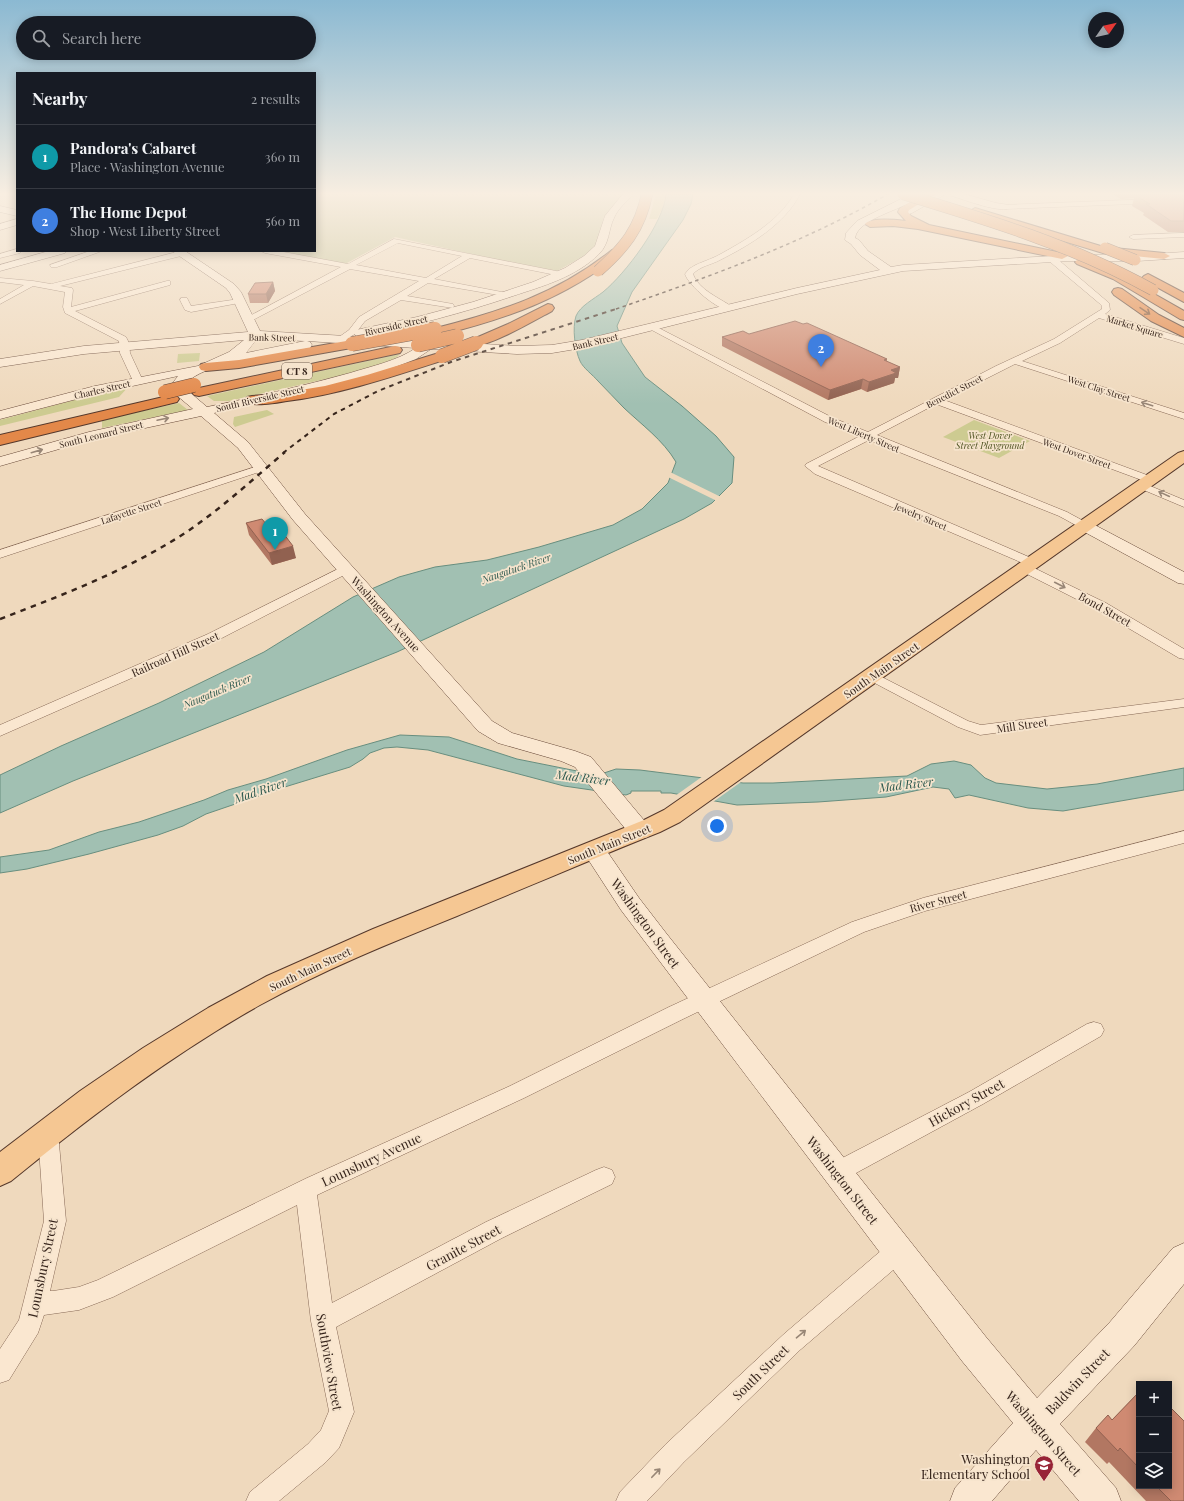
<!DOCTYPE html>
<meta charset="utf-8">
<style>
:root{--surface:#171b24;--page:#20242c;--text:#f1f3f6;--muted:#9ea1a6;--line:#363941;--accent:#c996a0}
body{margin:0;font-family:"Playfair Display",serif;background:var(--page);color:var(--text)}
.controls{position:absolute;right:12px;bottom:12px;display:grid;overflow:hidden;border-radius:0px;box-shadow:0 2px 10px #0003}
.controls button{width:36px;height:36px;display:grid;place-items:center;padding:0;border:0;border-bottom:1px solid var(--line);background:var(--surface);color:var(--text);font:20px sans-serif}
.compass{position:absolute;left:1088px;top:12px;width:36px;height:36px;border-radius:50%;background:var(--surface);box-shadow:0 2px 10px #0003;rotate:56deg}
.you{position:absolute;left:717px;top:826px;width:14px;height:14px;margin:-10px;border:3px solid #fff;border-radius:50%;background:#1a73e8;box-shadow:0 0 0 6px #1a73e833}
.badge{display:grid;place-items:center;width:26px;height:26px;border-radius:50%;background:var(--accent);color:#fff;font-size:13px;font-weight:700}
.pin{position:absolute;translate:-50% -33px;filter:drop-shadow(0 1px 2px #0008)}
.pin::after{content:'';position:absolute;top:21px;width:14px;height:12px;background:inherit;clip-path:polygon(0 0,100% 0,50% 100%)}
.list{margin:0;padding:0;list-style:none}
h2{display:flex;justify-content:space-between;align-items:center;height:52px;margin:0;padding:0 16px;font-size:17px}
h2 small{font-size:13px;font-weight:400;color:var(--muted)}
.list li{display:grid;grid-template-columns:26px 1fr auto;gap:12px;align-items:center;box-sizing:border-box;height:64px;padding:0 16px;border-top:1px solid var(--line)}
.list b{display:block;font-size:15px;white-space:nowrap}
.list p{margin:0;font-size:13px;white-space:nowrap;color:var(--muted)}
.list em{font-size:13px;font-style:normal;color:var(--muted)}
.icon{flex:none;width:22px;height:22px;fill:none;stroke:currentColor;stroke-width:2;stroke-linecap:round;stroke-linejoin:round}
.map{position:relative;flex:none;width:1184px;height:1501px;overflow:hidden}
.search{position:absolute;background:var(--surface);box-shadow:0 2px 10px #0003;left:16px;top:16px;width:300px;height:44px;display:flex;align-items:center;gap:10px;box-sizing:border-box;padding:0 14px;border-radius:22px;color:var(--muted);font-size:15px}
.panel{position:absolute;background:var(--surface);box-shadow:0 2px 10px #0003;left:16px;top:72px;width:300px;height:180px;border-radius:0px}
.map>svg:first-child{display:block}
.green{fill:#cdcb91}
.cemetery{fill:#c1c091}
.water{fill:#a1c0b2;stroke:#688e7f}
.pier{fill:#efd9bd}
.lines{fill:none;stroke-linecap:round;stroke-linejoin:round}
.street-casing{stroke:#876956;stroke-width:1}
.secondary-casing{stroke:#694a39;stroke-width:1}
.primary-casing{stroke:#55382b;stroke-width:2}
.highway-casing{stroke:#55382b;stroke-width:2}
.street{fill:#fae7d0;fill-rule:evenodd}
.secondary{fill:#fae7d0;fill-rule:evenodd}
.primary{fill:#f5c793;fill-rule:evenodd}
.highway{fill:#e38849;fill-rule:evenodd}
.rail-far2{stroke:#36241b;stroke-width:1.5;stroke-dasharray:3.5 3.5;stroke-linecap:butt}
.rail-far1{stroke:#36241b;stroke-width:2;stroke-dasharray:4.5 4.5;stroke-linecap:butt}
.rail{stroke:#36241b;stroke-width:2.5;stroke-dasharray:5.5 5.5;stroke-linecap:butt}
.highway-bridge-far1-casing{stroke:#55382b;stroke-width:12;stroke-linecap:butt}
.highway-bridge-casing{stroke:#55382b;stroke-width:15;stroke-linecap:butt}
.highway-bridge-far1{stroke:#e38849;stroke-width:11}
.highway-bridge{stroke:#e38849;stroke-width:14}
.wall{fill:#b27762}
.shaded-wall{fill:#916150}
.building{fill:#cf8a72;stroke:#916150}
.oneway{stroke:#7b4c2d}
.oneway2{stroke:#988676}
.labels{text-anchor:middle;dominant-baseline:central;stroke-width:3.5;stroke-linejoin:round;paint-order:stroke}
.far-street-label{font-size:9px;fill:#36241b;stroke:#f6e4cd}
.far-park-label{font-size:9px;font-style:italic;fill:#4e5321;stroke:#f6e4cd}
.shield{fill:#f6e4cd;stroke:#705e50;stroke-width:1}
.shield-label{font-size:10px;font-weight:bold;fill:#36241b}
.far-water-label{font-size:10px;font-style:italic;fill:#2a574d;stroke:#f6e4cd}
.street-label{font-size:11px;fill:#36241b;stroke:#f6e4cd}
.water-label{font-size:12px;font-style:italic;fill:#2a574d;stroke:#f6e4cd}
.near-street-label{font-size:13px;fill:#36241b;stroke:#f6e4cd}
.near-poi-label{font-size:13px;fill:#36241b;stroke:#f6e4cd;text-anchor:end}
</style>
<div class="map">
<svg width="1184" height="1501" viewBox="0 0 1184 1501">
<rect width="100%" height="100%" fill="#efd9bd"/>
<path class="green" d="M656 194H666L662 209 657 219H649Z
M200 353 199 361 177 363 178 354Z
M400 354 395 359 352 373 229 401H214L207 396Z
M130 385 119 397 0 426V420Z
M179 403 188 410 102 428V420Z
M267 410 274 414 235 427 233 424 234 417Z
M974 420 1030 441 999 458 943 437Z"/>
<path class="cemetery" d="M315 194H628L613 211 604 217 595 247 586 255 557 271 498 260 395 237 345 264 275 251H315Z"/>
<path class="water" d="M666 194H693L691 204 683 220 632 292 617 326 622 343 645 377 682 406 716 436 734 457 732 483 712 503 684 519 397 652 73 781 0 813V775L61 746 159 703 264 652 353 597 399 577 435 567 487 560 539 547 613 525 642 509 668 483 676 462C663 440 642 425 624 408 615 399 607 390 598 381 593 375 583 368 580 361 575 350 572 328 576 316 580 306 594 299 603 292 625 274 664 223 666 194Z
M400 735 449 737 517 759 577 771 604 773 616 769 640 770 743 783H773L907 776 931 764 954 761 971 765 985 778 996 783 1047 789 1097 784 1184 768V790L1063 811 1028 808 969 795 955 798 949 789 933 787 886 797 818 802 737 805 671 793H661V791H631V793L626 795 564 786 428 750 397 747 384 748 370 753 363 759 350 767 288 786 206 814 183 826 158 835 89 854 27 869 0 873V857L49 850 99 832 139 822 204 800 228 790 266 779 347 750Z"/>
<path class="pier" d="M670 472 721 497 717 501 668 477Z
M703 776 741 782 713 802 675 796Z"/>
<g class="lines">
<defs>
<path id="street" d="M794 194H800C785 224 750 245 720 260 711 265 700 266 693 274 698 289 719 298 731 306L732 308 731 310C719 312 688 285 685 274L689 269C697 263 707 261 717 256 744 241 779 222 794 194Z
M1184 198V202L1006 209 1003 207 1006 205Z
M1184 233V237L1133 239 1129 237 1133 235Z
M394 239 561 272 565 274 561 276 470 258 434 279 507 293 511 295 510 297 428 283 407 296 453 304 454 306 453 308 401 300 365 321 355 334 346 339H340L339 337 349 330 359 317 419 281 350 269 251 321 248 322 244 319 341 267 265 253 261 251H278L348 264ZM398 243 462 256 426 278 356 265Z
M17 249V251H21L20 253 0 258V254Z
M90 251H102L57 267H51L50 265Z
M181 251 186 253 185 255 60 286 72 288 73 290 71 307 167 281H170V285L75 311 126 337 129 343 130 353 143 381 141 383H135L133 381 120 353 119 341 65 313 63 307 65 292 33 286 0 304V299L24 285 0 282V278L33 281 51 284Z
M1049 257H1055L1109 303 1110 310 1105 314 1184 338V344L1099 318 1060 343 1022 361 1184 413V419L1015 364 944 400 1155 478 1156 480 1155 482H1147L936 404 877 435 1067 512 1089 524 1091 526 1089 528H1081L1059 516 869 440 818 466 1036 560 1038 563 1036 566 1032 567 1106 603 1184 649V659L1179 658 1096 609 1021 571 1019 568 1021 565 1025 564 815 474 805 466 806 464 860 436 825 422 646 327 650 324 653 325 833 418 868 432 996 366 1054 339 1102 309V306L1099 303 1049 261Z
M181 298H187L191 306 239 299 243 301 239 303 191 312 185 310 180 300Z
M261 465 265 466 266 468 265 470 0 558V550Z
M1143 483 1184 500V507L1139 488 1137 486Z
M346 565 350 566 352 569 350 572 218 640 0 736V725L208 634Z
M872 672 968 721 981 725 1184 699V707L980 735 958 727 867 679 865 676 867 673Z
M1184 831V843L925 911 864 932 683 1019 524 1098 317 1195 332 1303 486 1222 596 1170 604 1167 612 1170 615 1177 612 1184 502 1238 336 1327 354 1412 339 1448 326 1462 279 1501H246L250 1492 308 1444 321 1430 329 1411 311 1321 297 1205 113 1297 79 1310 44 1315 38 1333 9 1380 0 1383V1349L19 1320 44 1221 38 1133 41 1126 48 1124 55 1126 58 1133 66 1221 50 1291H53L79 1287 98 1280 307 1178 510 1086 669 1007 852 922 923 898Z
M1094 1022 1101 1024 1104 1030 1101 1036 983 1104 845 1179 837 1182 829 1179 826 1172 829 1165 969 1092 1087 1024Z
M898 1240 906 1243 909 1251 906 1259 800 1350 684 1462 647 1501H616L620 1492 666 1444 784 1334 890 1243Z"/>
<path id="secondary" d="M623 194H633C627 202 618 208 614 218 608 230 610 243 599 254 576 277 543 286 513 296 463 313 412 326 360 337L356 336 354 333 356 330 417 317 473 302 533 282 565 268 584 256 595 246 605 216Z
M911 194H923C909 209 858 217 855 238L859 240 868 251 891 267 903 265 1068 255H1137L1184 252V258L1137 261H1068L903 271 797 294 582 348 552 353 517 354 431 349 416 359 382 372 330 386 214 413 248 442 305 514 492 721 512 733 575 751 591 757 648 825 651 831 648 837 640 839 632 837 575 767 561 761 498 743 478 731 293 520 238 448 201 416 94 439 0 466V457L89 432 193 409 175 394 172 384 178 376 96 394 0 419V411L95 386 198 366 229 352 244 340 84 354 0 367V359L84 346 248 332 230 293 226 288 172 251H185L234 284 241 292 260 331 517 346 552 345 582 340 797 288 880 270 860 255 851 244 845 240 846 233 857 221ZM257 339H260L305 341 246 353ZM307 341 416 348C397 361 372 366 350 373 303 386 255 397 207 407L187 390 186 384C195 372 216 368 229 362L232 363 310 348 312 345 310 342Z
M935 194H946L912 213 909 214 904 211Z
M950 194H964L996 203 1009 205 1011 207C1003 215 963 199 952 196Z
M0 206 17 210V216L0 212Z
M17 219V225L0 230V224Z
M49 251H66L65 253 0 271V265Z
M1085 521 1091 523 1184 572V584L1178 583 1079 529 1077 526 1079 523Z
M594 842 602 844 639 898 666 933 986 1337 1037 1398 1110 1322 1173 1248 1184 1243V1284L1134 1346 1060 1424 1116 1488 1121 1501H1079L1036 1450 992 1501H950L955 1488 1013 1423 962 1361 621 910 582 850 586 844Z"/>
<path id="primary" d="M1184 451V463L680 822 660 832C592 859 525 888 457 916 390 943 323 970 260 1005 171 1055 90 1117 11 1181L0 1186V1152L80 1091 143 1048 208 1008 267 976 373 929 644 820 664 810 1178 453Z"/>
<path id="highway" d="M924 194H936L909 210 908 212 911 216 929 225 1062 253 1068 256 1062 259 918 229 893 226 870 227 865 224C871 217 897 220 906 221L898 212 900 208Z
M975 208 1104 247 1164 253 1170 256 1164 259 1103 253 971 213 970 211Z
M616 249 622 252 620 254C565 299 505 319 437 336L432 335 431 332 432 329C500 312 557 294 612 250Z
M1081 259 1121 275 1184 311V320L1180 319 1113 279 1077 264 1075 262 1077 260Z
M1148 274 1184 293V302L1144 280 1142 278 1144 276Z
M1118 288 1122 289 1159 315 1184 328V337L1151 321 1114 295 1112 292 1114 289Z
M548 304 552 305 554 308 552 311C537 319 486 349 471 346L469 343 471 340 508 324Z
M352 340 357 341 359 344 357 347 239 368 206 371 201 370 199 367 201 364 206 363 239 360Z
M395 346 400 347 402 350 400 353 199 396 194 395 192 392 194 389 199 388Z
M442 352 447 353 449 356 447 359C394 376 342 394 287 401 274 403 259 406 247 403L245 400 247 397 252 396 276 394 325 386 367 375Z
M172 395 177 396 179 399 177 402 0 445V435Z"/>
</defs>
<use href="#street" class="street-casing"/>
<use href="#secondary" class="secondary-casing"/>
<use href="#primary" class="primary-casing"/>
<use href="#highway" class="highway-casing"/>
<use href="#street" class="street"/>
<use href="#secondary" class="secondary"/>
<use href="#primary" class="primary"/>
<use href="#highway" class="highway"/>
<path class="rail-far2" d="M616 309C709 277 803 243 888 194"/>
<path class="rail-far1" d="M283 453 334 414 378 391 451 362 619 308"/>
<path class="rail" d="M0 619C63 595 128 570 185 533 221 509 252 480 285 452"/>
<defs>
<path id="highway-bridge-far1" d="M903 194C989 220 1074 246 1153 290
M1105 248 1135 260
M598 271C624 248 640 229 647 194"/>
<path id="highway-bridge" d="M352 344 435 329
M418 345 457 336
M442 356 476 343
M165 392 194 385"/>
</defs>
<use href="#highway-bridge-far1" class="highway-bridge-far1-casing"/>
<use href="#highway-bridge" class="highway-bridge-casing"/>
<use href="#highway-bridge-far1" class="highway-bridge-far1"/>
<use href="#highway-bridge" class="highway-bridge"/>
</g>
<path class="wall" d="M1112 194H1180L1184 196V232H1168L1143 215 1144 213 1132 206 1134 198 1121 199Z
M273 282 275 291 268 303H250L248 294Z
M749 334 887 359V362L900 367 898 378H895L894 383 867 392 861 389 828 400 722 346V337Z
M246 523 272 531 296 558 272 565 249 535Z
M1139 1392V1486H1169L1184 1501H1146L1109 1462 1107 1464 1085 1442 1096 1428 1112 1420Z"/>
<path class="shaded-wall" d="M273 282 275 291 268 303 266 294Z
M900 367 898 378H895L894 383 867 392 869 382 891 370Z
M863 379 861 389 828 400 830 390Z
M293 546 296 558 272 565 269 553Z"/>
<path class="building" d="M1165 194H1180L1184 196V221H1171L1146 204H1150L1135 195Z
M273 282 266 294H248L255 283Z
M795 321 803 324 807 323 887 359 884 360 900 367 891 370 896 373 869 382 863 379 830 390 722 337 743 331 749 334Z
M262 519 272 531 280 529 293 546 269 553 246 523Z
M1139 1392V1468L1120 1448 1118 1451 1096 1428 1108 1415 1112 1420Z
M1169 1406 1184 1421V1501H1171L1156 1486H1169Z"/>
<defs><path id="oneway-shaft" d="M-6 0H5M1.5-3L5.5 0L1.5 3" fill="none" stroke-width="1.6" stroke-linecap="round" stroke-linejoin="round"/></defs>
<use class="oneway" href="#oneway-shaft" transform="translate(1145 311) rotate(34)"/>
<g class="oneway2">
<use href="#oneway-shaft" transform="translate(1147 404) rotate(-162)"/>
<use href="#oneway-shaft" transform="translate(163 419) rotate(-12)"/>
<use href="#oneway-shaft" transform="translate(37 451) rotate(-16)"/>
<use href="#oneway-shaft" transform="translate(1164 494) rotate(-155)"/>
<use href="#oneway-shaft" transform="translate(1060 585) rotate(27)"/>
<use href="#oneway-shaft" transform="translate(801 1334) rotate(-40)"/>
<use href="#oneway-shaft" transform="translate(656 1473) rotate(-46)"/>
</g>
<linearGradient id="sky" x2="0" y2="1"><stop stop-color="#8bb9d2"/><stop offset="0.48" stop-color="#f8eee1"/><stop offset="1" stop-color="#f8eee1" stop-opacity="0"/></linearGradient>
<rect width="1184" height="404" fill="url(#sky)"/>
<defs>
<symbol id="school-pin" viewBox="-11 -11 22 30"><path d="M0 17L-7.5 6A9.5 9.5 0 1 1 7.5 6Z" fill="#982437" stroke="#f6e4cd"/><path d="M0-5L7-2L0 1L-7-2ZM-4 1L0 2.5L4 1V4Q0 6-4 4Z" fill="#fff"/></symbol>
</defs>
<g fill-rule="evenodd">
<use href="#school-pin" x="1033" y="1454" width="22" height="30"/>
</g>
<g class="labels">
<g class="far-street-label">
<text transform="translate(396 325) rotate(-13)">Riverside Street</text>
<text transform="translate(1135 326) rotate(17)">Market Square</text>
<text transform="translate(272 337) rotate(1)">Bank Street</text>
<text transform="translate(595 341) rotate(-13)">Bank Street</text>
<text transform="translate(1099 388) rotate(18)">West Clay Street</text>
<text transform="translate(102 389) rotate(-13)">Charles Street</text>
<text transform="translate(954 391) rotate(-27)">Benedict Street</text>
<text transform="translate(260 398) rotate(-13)">South Riverside Street</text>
<text transform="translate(101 434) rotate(-14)">South Leonard Street</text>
<text transform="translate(864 434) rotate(23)">West Liberty Street</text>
<text transform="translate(1077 453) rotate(20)">West Dover Street</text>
<text transform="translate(131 511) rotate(-18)">Lafayette Street</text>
<text transform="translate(921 516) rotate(23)">Jewelry Street</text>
</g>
<g class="far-park-label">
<text x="990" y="435">West Dover<tspan x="990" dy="10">Street Playground</tspan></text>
</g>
<rect class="shield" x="282" y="363" width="30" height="16" rx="3"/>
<g class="shield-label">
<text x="297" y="371">CT 8</text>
</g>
<g class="far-water-label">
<text transform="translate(516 568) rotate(-19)">Naugatuck River</text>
<text transform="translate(217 691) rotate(-23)">Naugatuck River</text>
</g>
<g class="street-label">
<text transform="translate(1105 609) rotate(29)">Bond Street</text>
<text transform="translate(386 614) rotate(48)">Washington Avenue</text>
<text transform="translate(175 654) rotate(-24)">Railroad Hill Street</text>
<text transform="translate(881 670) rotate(-35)">South Main Street</text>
<text transform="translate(1022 725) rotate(-8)">Mill Street</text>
<text transform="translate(609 844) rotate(-22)">South Main Street</text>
<text transform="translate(938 901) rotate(-15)">River Street</text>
<text transform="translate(310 969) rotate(-25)">South Main Street</text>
</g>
<g class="water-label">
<text transform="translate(583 777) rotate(7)">Mad River</text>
<text transform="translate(906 784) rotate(-7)">Mad River</text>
<text transform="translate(260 790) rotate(-19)">Mad River</text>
</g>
<g class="near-street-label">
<text transform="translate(646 923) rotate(54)">Washington Street</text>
<text transform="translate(966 1102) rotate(-29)">Hickory Street</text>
<text transform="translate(371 1159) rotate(-25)">Lounsbury Avenue</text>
<text transform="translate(843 1180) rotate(52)">Washington Street</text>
<text transform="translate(463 1247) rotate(-28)">Granite Street</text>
<text transform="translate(42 1268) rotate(-78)">Lounsbury Street</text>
<text transform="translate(330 1362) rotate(80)">Southview Street</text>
<text transform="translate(760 1372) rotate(-44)">South Street</text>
<text transform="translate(1077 1381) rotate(-46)">Baldwin Street</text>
<text transform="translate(1044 1433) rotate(49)">Washington Street</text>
</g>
<g class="near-poi-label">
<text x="1030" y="1458">Washington<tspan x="1030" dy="15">Elementary School</tspan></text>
</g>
</g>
</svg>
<div class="controls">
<button>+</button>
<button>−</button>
<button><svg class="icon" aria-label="layers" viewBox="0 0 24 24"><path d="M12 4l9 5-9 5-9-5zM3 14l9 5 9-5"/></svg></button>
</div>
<svg class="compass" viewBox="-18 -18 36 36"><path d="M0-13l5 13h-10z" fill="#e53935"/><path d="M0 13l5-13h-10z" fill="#9ea1a6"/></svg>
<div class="you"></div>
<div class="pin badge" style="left:275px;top:550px;background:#0f9aa8">1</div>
<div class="pin badge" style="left:821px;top:367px;background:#3f7fe0">2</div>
<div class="search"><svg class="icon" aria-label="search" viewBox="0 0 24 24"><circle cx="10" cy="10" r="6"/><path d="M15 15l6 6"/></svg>Search here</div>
<section class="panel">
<h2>Nearby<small>2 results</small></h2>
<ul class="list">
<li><span class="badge" style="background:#0f9aa8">1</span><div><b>Pandora's Cabaret</b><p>Place · Washington Avenue</p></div><em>360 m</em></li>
<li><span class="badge" style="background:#3f7fe0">2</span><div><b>The Home Depot</b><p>Shop · West Liberty Street</p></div><em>560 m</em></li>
</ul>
</section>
</div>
